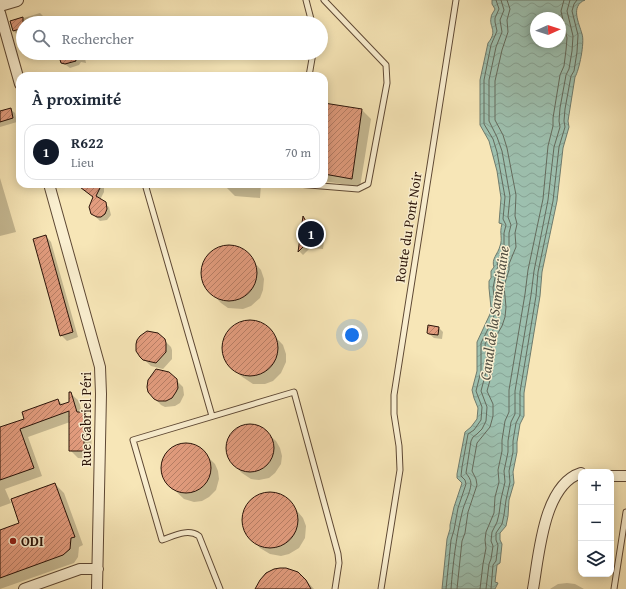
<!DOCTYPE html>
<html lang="fr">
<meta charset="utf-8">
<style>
:root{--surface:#fff;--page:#f6f6f7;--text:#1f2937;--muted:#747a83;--line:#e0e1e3;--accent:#111827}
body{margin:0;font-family:"Gentium Book Plus",serif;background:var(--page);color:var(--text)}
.controls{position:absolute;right:12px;bottom:12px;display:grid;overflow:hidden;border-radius:8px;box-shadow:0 2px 10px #0003}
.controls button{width:36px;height:36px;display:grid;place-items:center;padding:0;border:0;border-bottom:1px solid var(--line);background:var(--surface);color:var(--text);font:20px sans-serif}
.compass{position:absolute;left:530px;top:12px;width:36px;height:36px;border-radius:50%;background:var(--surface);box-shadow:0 2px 10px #0003;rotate:87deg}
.you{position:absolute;left:352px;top:335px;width:14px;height:14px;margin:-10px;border:3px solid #fff;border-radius:50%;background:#1a73e8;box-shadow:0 0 0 6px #1a73e833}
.badge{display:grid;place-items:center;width:26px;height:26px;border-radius:50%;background:var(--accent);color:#fff;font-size:13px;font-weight:700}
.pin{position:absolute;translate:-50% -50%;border:2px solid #fff;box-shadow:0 1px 4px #0006}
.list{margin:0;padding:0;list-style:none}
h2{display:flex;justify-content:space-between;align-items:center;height:52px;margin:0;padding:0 16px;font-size:17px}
h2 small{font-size:13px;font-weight:400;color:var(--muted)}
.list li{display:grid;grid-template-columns:26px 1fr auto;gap:12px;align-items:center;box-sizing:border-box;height:56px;margin:0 8px 8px;padding:0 8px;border:1px solid var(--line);border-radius:12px}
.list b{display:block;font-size:15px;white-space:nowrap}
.list p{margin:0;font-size:13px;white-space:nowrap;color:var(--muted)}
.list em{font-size:13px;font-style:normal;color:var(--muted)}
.icon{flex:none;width:22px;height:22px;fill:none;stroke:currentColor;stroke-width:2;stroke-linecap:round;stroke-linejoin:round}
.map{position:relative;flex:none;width:626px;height:589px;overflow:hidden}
.search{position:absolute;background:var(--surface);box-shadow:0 2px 10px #0003;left:16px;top:16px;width:312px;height:44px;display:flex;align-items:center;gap:10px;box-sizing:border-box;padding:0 14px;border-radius:22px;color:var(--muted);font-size:15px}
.panel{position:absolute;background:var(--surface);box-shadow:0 2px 10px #0003;left:16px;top:72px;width:312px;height:116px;border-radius:12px}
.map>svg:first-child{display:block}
.water{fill:url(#water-waves);stroke:#6f7b6d;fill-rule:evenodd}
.shadow{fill:#0003}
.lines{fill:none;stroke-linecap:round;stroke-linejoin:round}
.shore{stroke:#646a5c;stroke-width:1}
.building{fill:url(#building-hatch);stroke:#2b1409}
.service-casing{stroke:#5e4834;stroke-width:7}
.minor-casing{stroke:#5e4834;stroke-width:12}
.tertiary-casing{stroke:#5e4834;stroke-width:14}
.service{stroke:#faefd0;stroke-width:5}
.minor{stroke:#faefd0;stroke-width:10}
.tertiary{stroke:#faefd0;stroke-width:12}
.poi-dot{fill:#8f2418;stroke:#faefd0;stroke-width:1.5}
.labels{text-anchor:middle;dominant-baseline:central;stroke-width:3;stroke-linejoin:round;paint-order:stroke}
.street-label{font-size:14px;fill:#2b1409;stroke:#faefd0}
.poi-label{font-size:14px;font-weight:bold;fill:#2b1409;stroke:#faefd0;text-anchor:start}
.water-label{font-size:15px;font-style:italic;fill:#535043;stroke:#faefd0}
</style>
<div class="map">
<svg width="626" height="589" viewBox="0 0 626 589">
<defs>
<pattern id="water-waves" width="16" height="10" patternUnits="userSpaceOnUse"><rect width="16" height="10" fill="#9dc0af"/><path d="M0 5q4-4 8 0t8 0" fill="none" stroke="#87a495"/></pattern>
<pattern id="building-hatch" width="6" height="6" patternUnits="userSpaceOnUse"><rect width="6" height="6" fill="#e29c7e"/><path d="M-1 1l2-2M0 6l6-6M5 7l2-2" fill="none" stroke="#b77e65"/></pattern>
</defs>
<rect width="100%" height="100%" fill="#f7e6b7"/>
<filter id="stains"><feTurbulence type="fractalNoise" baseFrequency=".005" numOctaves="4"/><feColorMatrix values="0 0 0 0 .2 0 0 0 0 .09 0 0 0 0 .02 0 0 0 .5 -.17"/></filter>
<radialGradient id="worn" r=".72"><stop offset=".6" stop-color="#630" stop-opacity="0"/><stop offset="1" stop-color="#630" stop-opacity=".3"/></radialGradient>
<path class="water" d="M492 0H585C570 6 579 23 582 34 585 42 579 71 575 77L568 121 569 127 563 148 557 201 542 272 540 296 524 393V416L520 424 517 442V452L513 472 514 483 509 500 508 516 506 526 500 533V540L502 544 500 563 497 565 495 582 498 583 495 589H442L447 539 450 529V525L454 507 462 483 457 478V474L465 432 471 427 477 419 478 408 474 398 472 390 477 371V342L490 314 491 308 489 288V281L491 278V271L494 267C491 259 498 254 500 246 503 238 499 234 502 224L499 223 501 198 497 171 489 141 480 125V80L488 43C498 31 489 27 491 18 491 14 494 12 495 9L492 4ZM536 18H560V42H536Z"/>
<path class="shadow" d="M40 13 44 17 45 23H23V33L17 35 14 31 11 22Z
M90 17 93 18 98 23H79L84 18Z
M59 53H84L86 63 81 62 79 65 70 68 62 62Z
M324 104 362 110 371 119 360 187 324 181Z
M10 109 15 113 17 122 0 127V112Z
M0 178 16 232 0 236Z
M83 184H103L104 185V192L100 200 109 207 111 215 107 220 100 221 91 212 94 198 85 190Z
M226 184H261L260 198 235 196 226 187Z
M304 219 310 227 321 228 325 233 323 249 310 248 303 255 299 251Z
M46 236 51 242 78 337 67 341 61 335Z
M225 247 240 249 247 254 261 270 264 279 263 290 260 298 251 306 243 309 228 308 221 303 206 287 202 276 203 265 208 257 217 249Z
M247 322H256L266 327 283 345 286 354V362L281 373 273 381 265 384H253L241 376 226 360 223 349 224 341 230 331 239 324Z
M439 328 443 332 442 339 434 338 428 333Z
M158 334 171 347 172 350V359L163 369 151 366 140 356Z
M168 372 183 387 184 395 180 403 175 406 165 407 161 405 150 393Z
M70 393 79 401 82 413 92 421 91 459 78 458 70 450V422L28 437 42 476 5 489 11 503 0 507V428L26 419 58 400 63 405 70 403Z
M249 425 259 427 266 432 276 441 280 448 282 456 281 464 275 473 269 478 259 480 251 479 242 473 232 463 228 456 226 448 228 440 232 433 241 427Z
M188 444 197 447 205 454 215 464 218 471 219 479 216 490 209 497 202 501 194 502 184 499 168 484 163 475V464L167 454 172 449 180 445Z
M55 484 64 493 83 545 79 547 78 557 74 563 0 589V531L20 523Z
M267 494 278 495 289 501 303 518 306 526 305 538 299 548 289 554 281 556 270 554 260 548 246 532 243 521 245 512 251 501 258 496Z
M302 576 314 589H257Z
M567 583 575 584 584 589H550L558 584Z"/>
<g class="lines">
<path class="shore" d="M446 589 451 540 454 530 458 508 466 484 465 480 461 476 462 467 468 434 474 430 481 420 482 407 476 391 481 371V343L492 321 494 315 495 303 493 288 495 278V272L498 267 497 262 504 247V233L506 225 503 219 505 197 497 152 493 139 484 124V80L491 45 497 31 495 22V18L499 9 496 0
M451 589C453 563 456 538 462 513 464 503 470 494 471 484 471 479 468 476 466 473L471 441 473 437 477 434 482 429 486 421 487 407 481 391 486 372 487 358 485 344 497 323 499 316 500 307 498 284 503 269V262L509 248V233L511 225 508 217 510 196 502 151 497 137 489 121V80L496 47 502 32 500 20 504 10 501 0
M457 589 462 541 465 533 468 512 477 485 476 479 472 471 477 443 490 427 493 416V404L487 391 492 373 493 358 491 345 502 326 505 317 506 307 504 286 509 270V264L516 247 515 233 517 224 515 216 516 195 507 148 503 135 495 120V81L502 50 508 32 507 20 510 9 507 0
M480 589 483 564 486 548 485 540 486 532 494 513 495 497 499 482 498 470 502 451V440L505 421 509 412V390L525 294 528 270 543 199 548 146 553 126V118L560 75 564 66 566 50 567 38 561 11 564 0
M486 589 489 564 491 559 493 546 491 541 492 532 497 522 499 514 501 499 505 482 504 471 508 452V441L511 422 515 414V391L531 295 534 271 548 200 554 147 560 127 559 121 560 108 566 75 569 69 572 51 573 36 567 11 570 0
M491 589 493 565 496 561 498 545 496 540V533L502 524 504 515 506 500 510 482 509 471 513 452V441L516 423 520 415V392L536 296 538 272 553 201 559 147 565 127 564 121 565 109 571 76 574 71 577 52 578 35 572 11 574 4 577 0"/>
</g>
<path class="building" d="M23 17V28L13 31 10 21Z
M58 53H74L76 61 65 64 61 63Z
M324 103 362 109 352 179 324 174Z
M11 108 13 118 0 122V111Z
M76 184H102L96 196 106 202 107 209 105 214 101 217H97L91 214 89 207 93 197Z
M303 216 308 225 321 228 319 246 306 244 298 252Z
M46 235 73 332 60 336 33 239Z
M201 273a28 28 0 1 1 56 0a28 28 0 1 1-56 0Z
M222 348a28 28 0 1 1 56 0a28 28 0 1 1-56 0Z
M428 325 439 327 438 335 429 334 427 333Z
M147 331 158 333 165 339 166 343V352L156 363 143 360 140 357 136 351V344L137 340 140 336Z
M156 369 169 372 177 379 178 388 176 392 172 398 166 401H158L154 399 148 392 147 387 148 380Z
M69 392H71L77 412H84V451H69V411L20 429 34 468 0 480V427L24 419 22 412 58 399 60 405 69 402Z
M226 448a24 24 0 1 1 48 0a24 24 0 1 1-48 0Z
M161 468a25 25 0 1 1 50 0a25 25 0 1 1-50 0Z
M55 483 75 537 71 538 70 549 63 555 0 578V530L19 523 11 499Z
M242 520a28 28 0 1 1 56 0a28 28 0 1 1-56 0Z
M280 568H286L298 572 306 580 311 589H255L260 580 266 573 274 569Z"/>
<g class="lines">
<defs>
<path id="service" d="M306 0 312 23
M309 76 313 53
M145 184 212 416
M297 184 358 189 368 184 387 83 386 65 324 0
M220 589 199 536C188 528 174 536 162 540L133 440 294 392 338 554 339 563 335 589
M381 589 400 470 399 446 394 414V395L456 0
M614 589 626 512"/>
<path id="minor" d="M0 13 20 84
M49 184 100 367 101 394 97 589
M611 476H626
M24 589 80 569H98
M533 589C539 556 543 485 581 473"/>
<path id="tertiary" d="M0 5 17 0"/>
</defs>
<use href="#service" class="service-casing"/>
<use href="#minor" class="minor-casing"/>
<use href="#tertiary" class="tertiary-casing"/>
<use href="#service" class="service"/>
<use href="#minor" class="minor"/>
<use href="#tertiary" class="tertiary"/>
</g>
<circle class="poi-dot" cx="13" cy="541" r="4"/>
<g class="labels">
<g class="street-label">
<text transform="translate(408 227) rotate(-81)">Route du Pont Noir</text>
<text transform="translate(86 419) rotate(-90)">Rue Gabriel Péri</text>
</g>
<g class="poi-label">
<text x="21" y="541">ODI</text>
</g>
<g class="water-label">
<text transform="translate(494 313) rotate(-82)">Canal de la Samaritaine</text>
</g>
</g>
<rect width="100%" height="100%" filter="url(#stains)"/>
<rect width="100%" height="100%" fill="url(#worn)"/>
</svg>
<div class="controls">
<button>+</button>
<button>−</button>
<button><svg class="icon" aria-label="layers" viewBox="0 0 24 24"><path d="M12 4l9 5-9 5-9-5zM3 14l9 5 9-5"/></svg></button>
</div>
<svg class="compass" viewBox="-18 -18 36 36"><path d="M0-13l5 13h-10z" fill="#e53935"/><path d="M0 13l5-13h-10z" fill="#747a83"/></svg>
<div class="you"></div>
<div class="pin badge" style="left:311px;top:234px">1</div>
<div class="search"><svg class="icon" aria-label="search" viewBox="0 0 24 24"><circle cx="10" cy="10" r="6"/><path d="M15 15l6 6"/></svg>Rechercher</div>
<section class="panel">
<h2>À proximité<small></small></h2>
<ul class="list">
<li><span class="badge">1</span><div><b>R622</b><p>Lieu</p></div><em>70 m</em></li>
</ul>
</section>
</div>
